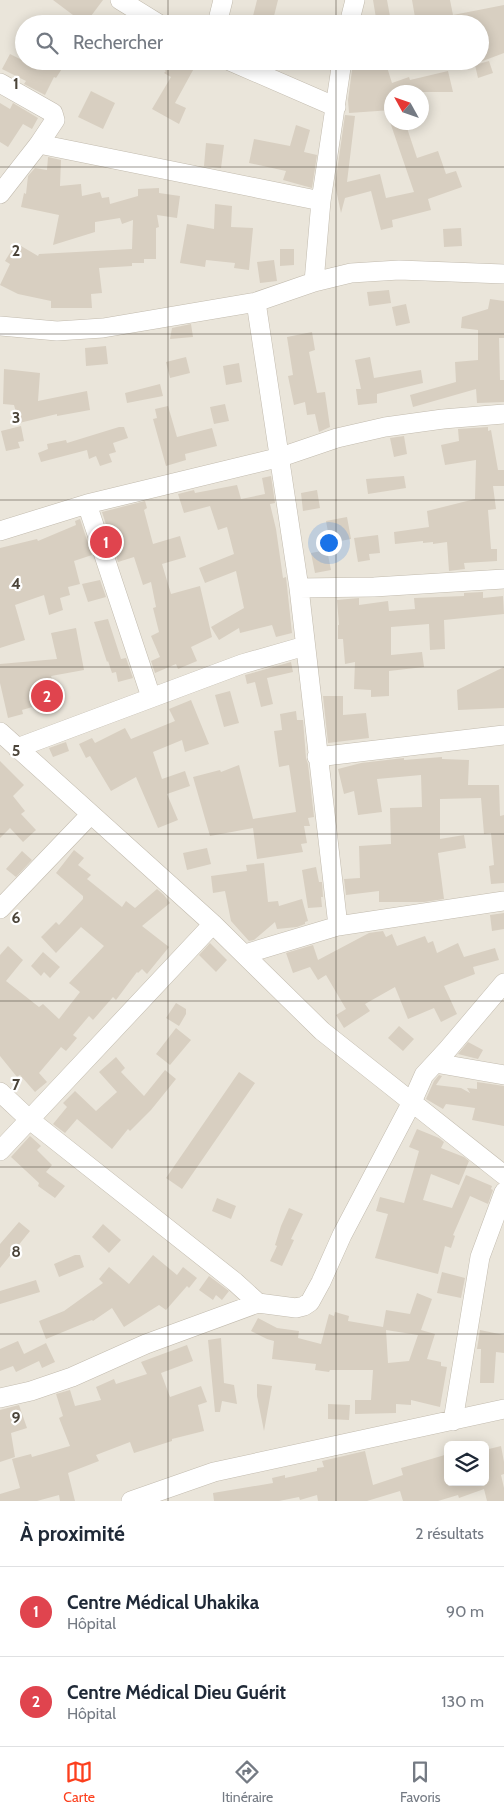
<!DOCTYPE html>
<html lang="fr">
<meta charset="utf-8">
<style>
:root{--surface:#fff;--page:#f6f6f7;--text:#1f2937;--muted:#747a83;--line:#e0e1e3;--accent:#fc3f1d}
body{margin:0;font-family:Cabin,sans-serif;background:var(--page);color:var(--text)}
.controls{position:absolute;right:15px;bottom:15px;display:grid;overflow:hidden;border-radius:8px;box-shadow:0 2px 12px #0003}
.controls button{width:45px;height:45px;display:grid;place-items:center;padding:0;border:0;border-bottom:1px solid var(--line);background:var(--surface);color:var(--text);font:25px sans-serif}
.compass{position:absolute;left:384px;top:85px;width:45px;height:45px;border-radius:50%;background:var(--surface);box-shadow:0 2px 12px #0003;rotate:310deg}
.you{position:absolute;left:328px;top:542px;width:18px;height:18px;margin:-12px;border:4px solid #fff;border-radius:50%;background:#1a73e8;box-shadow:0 0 0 8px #1a73e833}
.badge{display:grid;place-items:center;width:32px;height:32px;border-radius:50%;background:var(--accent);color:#fff;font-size:16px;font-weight:700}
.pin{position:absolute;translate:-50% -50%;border:2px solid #fff;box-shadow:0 1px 5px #0006}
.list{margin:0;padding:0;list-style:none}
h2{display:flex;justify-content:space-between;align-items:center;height:65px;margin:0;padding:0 20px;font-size:21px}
h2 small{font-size:16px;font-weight:400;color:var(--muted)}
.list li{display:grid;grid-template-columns:32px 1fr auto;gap:15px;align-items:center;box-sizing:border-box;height:90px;padding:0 20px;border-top:1px solid var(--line)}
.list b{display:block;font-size:19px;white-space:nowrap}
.list p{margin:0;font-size:16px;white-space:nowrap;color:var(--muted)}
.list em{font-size:16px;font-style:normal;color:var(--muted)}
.icon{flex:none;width:28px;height:28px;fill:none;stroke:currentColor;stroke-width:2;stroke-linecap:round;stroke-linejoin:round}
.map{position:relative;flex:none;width:504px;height:1501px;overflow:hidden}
.search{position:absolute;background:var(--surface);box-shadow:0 2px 12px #0003;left:15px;right:15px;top:15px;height:55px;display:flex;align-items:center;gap:12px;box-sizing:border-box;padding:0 18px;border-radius:28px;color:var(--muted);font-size:19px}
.sheet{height:245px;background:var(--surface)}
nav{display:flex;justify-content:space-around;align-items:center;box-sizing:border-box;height:70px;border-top:1px solid var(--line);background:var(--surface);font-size:14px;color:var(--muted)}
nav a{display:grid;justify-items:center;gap:2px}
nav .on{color:var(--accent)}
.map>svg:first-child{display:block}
.residential{fill:#eae5da;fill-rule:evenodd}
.building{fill:#d8cfc1;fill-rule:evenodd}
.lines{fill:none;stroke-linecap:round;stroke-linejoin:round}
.minor-casing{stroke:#c2bbae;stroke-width:20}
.minor{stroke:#fff;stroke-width:19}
.grid{fill:none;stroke:#4b4439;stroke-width:1;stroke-opacity:0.55}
.grid-label{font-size:16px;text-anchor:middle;font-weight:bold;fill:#4b4439;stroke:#fff;stroke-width:4.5;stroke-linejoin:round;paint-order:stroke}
</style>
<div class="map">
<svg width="504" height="1501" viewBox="0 0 504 1501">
<rect width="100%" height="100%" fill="#f6f3ec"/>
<path class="residential" d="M0 0H504V1501H0ZM24 24H480V61H24ZM392 92H422V122H392ZM448 1445H485V1482H448Z"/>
<path class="building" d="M53 0H103L85 24Z
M257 0H278L272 24H251Z
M373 0H387L391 22 377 24Z
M412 0H450L453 15 504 5V53L480 62V24H439L438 18 416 23Z
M10 54 42 70 47 61H67L56 78 54 77 45 95 24 84 26 81 2 69Z
M152 61H198L175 103 186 108 179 124 152 109 171 77 164 73 166 71Z
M362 61H385L392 83 409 77 410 80 448 71 453 92H392V110L349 113 348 100 353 63Z
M489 61 493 73 478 78 475 65Z
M91 91 115 103 103 129 78 117Z
M0 103 10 109 13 103 38 118 32 129 23 124 8 147 0 142Z
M345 115 355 116 347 182 380 174 386 198 414 192 390 122H405L417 158 438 151 446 174 456 171 462 187 428 199 431 210 392 220 393 227 381 230 371 191 345 198 341 213 335 185Z
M296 125 310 130 304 152 317 155 312 188 283 180 286 171 249 163 254 139 290 146Z
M206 143 224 145 221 168 204 166Z
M48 157 61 160 60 186 81 184 82 196 100 192 102 198 109 197 110 204 138 196V189L159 188V193L180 196 177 218 157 215 159 227 156 228V259H144V263H132V266L99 268 102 293 91 294 92 308H51V301L18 294 0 285 10 264 5 261 16 243 38 256 39 254 132 249 133 220 122 224 120 218 95 222V232L53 245 59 215 21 207 24 193 26 194 28 176 35 168 47 170Z
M215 204 232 206 231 227 253 228 249 270 234 268 235 263 206 260 205 267 180 263 187 224 214 229Z
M461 228 462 246 444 247 443 229Z
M280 249H294V265L280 266Z
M274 260 277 281 260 283 257 262Z
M389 290 391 303 369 306 367 292Z
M490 299 504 301V338H499L500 380H504V402L477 403 476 389 413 407 410 395 456 382 455 362 478 360V330L461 328 462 317 488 309Z
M406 304 410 323 396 326 392 307Z
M191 324 193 337 170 339 172 328Z
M312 332 315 350 309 352 317 393 325 392 330 427 319 432 315 414 307 415 305 402 294 405 288 376 293 375 287 337Z
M106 346 108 364 86 366 85 348Z
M186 357 190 373 170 378 166 362Z
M370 357 374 378 421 370 423 383 377 394V403L358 405 356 389H361L355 360Z
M239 363 242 382 226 385 223 366Z
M4 369 40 373 38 401 87 391 90 410 57 416V414L19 423 14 405 3 404Z
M160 384 163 396 127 403 125 393Z
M225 404 229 421 214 424 210 407Z
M168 406 177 437 212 428 217 446 185 454 186 460 166 466 153 419 157 418 155 409Z
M21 426 24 441 18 442 20 448 6 451 1 431Z
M119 427H124L128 438 113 443 116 452 109 454 112 462 100 466 96 456 89 459 87 450 41 462 38 453 48 449 47 444 66 440 67 443Z
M488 427V431L491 430 498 470H504V486H493L496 509 488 510 491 549H497V561L464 563 465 569 449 571 447 542 433 544V542L423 543V541L395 544 394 532 429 527 427 511 475 499 476 460 445 465 441 445 459 441 458 429Z
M404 436 407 454 394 457 390 438Z
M271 476 275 503 270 504 276 529 283 578 286 577 292 633 276 637 272 625 240 633 239 628 219 640 211 627 244 608 236 571 205 583 199 568 234 554 227 527 218 530 210 506 184 513 178 494 194 490 195 493 237 485 241 499 265 494 262 478Z
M404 476 406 488 368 494 366 479Z
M317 490 320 508 303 511 301 493Z
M145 501 147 508 144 510 153 544 180 536 186 557 162 564 171 594 200 586 212 637 191 647 197 661 178 669 176 664 155 673 151 661 160 657 151 636 159 632 153 608 156 607 151 582 143 585 134 557 118 562 102 512Z
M347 517 351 539 330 543 326 521Z
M80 519 92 555 74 561 80 584 68 587 70 595 60 598 63 610 49 615 44 595 15 605 25 640 0 648V548L37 539 38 541 76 525 75 521Z
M378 535 380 553 369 554 370 560 358 562 354 538Z
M327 550 331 570 315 573 311 553Z
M100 580 106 597 88 602 82 584Z
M483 592V598L503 596 504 614 444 620 445 649 430 650 429 624 391 627V655L422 652 424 667 389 671V696L371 697V690L354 689 355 662 345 664 343 639H338V625H339L337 600 359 598V605L388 601 389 611 415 609 414 598 464 596V593Z
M108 619 121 659 126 658 133 678 118 682 116 672 112 673 108 661 107 662 94 622Z
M76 628 84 670 51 676 60 702 47 707 46 703 22 710 23 714 8 718 0 683V664L57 659 51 633Z
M291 662 293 672 267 678 273 704 261 707 255 682 247 684 245 675Z
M504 667V708L458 710 457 690Z
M230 691 239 723 224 727 215 695Z
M323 696H343V715L366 713 369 738 328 743Z
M191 700 209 744 185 752 182 740 153 752 162 779 185 771 190 786 167 794 178 820 158 828 136 777 111 791 90 756 86 758 79 744 92 738 95 743 125 728 131 739 175 721 169 709Z
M296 711 297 720H303L306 758 308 764 314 817 308 818 310 826H304L307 843 301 844 303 852 257 859 253 828 210 836 193 777 220 770 221 772 239 765 253 819 296 812 289 765 279 767 274 731 282 730 280 714Z
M66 742 69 751 53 757 49 748Z
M442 757V759L469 760 468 785H499L500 816 504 815V883L491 884 489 866 494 865 491 833 484 834 481 798 440 799V839L464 835 466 848 438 853 444 899 424 902H379V891L346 895 344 879 360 878 359 846 391 844 390 808 422 807 421 775 377 779 382 812 358 815 354 791 344 794 338 769 361 763 404 758V760Z
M0 761 24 785 13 796 25 811 21 814 36 830 23 842 10 828 0 838Z
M207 848 211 864 187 870 183 853Z
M74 850 84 858 78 865 91 875 87 879 122 907 126 901 135 908 157 889 164 895 170 903 142 926 169 947 147 974 142 969 138 973 137 972 116 1000 113 997 93 1020 89 1016 73 1035 77 1038 66 1051 61 1047 39 1073 47 1082 35 1092 20 1075 17 1077 0 1056V955L8 946 23 960 6 981 39 1007 43 1004 59 1019 80 992 69 983 104 946 81 927 56 953 41 937 56 922 59 925 83 899V896L56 873Z
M22 851 32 860 16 877 6 869Z
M264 863 268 902 278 901 279 906 302 899 308 921 305 922V924L297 927 277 929 275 922 254 940 249 941 231 921 225 891 213 893 211 876 247 871 246 865Z
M316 867 319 882H322L323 897H321L322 907 308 908 302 870Z
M504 913V929L492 931 490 915Z
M383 931 386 937 392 934 397 946 425 936 428 943 433 941 437 953 458 943 464 957 495 948 499 960 473 967 475 974 444 986 457 1014 441 1022 434 1008 408 1019 395 987 365 1004 370 1011 344 1028 336 1015 346 1009 326 975 318 980 310 967 293 973 286 953 313 945 318 960 369 933Z
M210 943 227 960 216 972 199 955Z
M43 952 60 967 50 978 44 972 41 976 31 966Z
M176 1003 186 1009V1014L179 1026 166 1018Z
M399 1026 414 1039 403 1051 388 1038Z
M176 1028 191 1040 170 1065 156 1054Z
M468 1042 483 1050 478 1059 458 1054Z
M116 1057 125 1068 121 1072 144 1096 165 1070 176 1079 151 1110 130 1131 128 1129 112 1149 77 1119 65 1133 53 1124 67 1107 63 1103 75 1091 96 1111 117 1092 99 1072Z
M239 1072 255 1083 182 1189 166 1178Z
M439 1075 442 1076 436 1085 461 1088 470 1093 467 1088 477 1089V1082L504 1086V1126L472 1120 475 1108 446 1104 443 1109 426 1099 434 1081Z
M417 1129 439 1138 444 1142 441 1148 464 1157 469 1161 459 1185 431 1174 423 1200 452 1208 466 1175 492 1186 491 1189 493 1190 488 1204 470 1196 453 1235 455 1236 451 1248 445 1246 438 1274 375 1258 388 1214 376 1211 380 1197 404 1203 419 1151 409 1147Z
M30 1136 41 1146 37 1150 52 1165 46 1172 65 1186 55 1198 38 1186 39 1183 11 1157Z
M217 1198 236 1206 231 1219 212 1211Z
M289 1208 303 1214 291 1239 294 1240 282 1266 270 1261 277 1246 275 1245 281 1226Z
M19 1222 30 1231 0 1268V1244Z
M103 1224 121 1240 109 1253 92 1237Z
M75 1255H80L84 1267 59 1277 54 1264Z
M153 1255 177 1275 183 1267 197 1278 189 1288 187 1286 166 1310 159 1305 124 1327 112 1308 93 1321 92 1320 46 1339 39 1321 64 1311 103 1283 99 1279 109 1267 129 1284Z
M442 1272 465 1278 461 1298 437 1293Z
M209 1276 229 1291 222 1300 216 1295 213 1300 199 1290Z
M36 1280 40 1292 0 1304V1291Z
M417 1293 432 1299 421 1330 435 1334 427 1359 441 1362V1366L447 1367 440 1407 411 1400V1405L396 1404V1413L355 1414V1400H371L373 1370H330L329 1372 315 1370 316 1364 272 1359 274 1341 267 1339 251 1331 258 1318 277 1328 299 1331 298 1338 321 1344 329 1314 334 1316 335 1312 349 1316 348 1321 383 1327 386 1310 410 1314ZM386 1330 418 1335 409 1361 388 1363Z
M480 1330 504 1335V1353L496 1352 494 1383H480L481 1349H477Z
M221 1338 224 1383 234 1385 237 1404 222 1401 220 1412H215L208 1340Z
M18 1341 24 1354 46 1343 55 1362 42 1368 39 1361 16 1372 13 1366 0 1371V1349Z
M187 1345 193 1361 161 1373 170 1397 201 1386 207 1402 198 1405 204 1431 172 1439V1441L134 1453 130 1442 96 1455 99 1461 68 1473 75 1501H60L59 1495 37 1501H0V1494L20 1488 12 1459 31 1454 32 1457 70 1446 59 1418 63 1416 56 1394 70 1390 75 1406 101 1400 96 1387 114 1379 116 1384 147 1374 141 1362Z
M257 1384 272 1386 264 1431 257 1396Z
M328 1404 350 1405 349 1420 328 1419Z
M19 1405 27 1428 11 1433 15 1457 0 1462V1410Z
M501 1446 504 1462V1474L501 1475 504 1488V1501H487L484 1489 459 1498 458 1495 438 1501H403L400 1491 367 1501H318L317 1495 300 1500 299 1497 279 1501H214L213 1493 273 1483 272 1478 285 1475V1478L317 1471V1468L324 1467 322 1461 365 1451 373 1485 403 1475 401 1468 448 1454V1482H485V1450Z"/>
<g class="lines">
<defs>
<path id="minor" d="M120 0 159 24
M217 24 223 0
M349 24 355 0
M230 61 336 107
M0 83 53 113 55 120 39 144 0 194
M39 144 321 201
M314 282 321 201 342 61
M256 302 299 588 338 926
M0 326 57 331 103 328 256 302 314 282 351 273 399 270 504 274
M87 504 151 697
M0 531 87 504 281 457 337 438 385 427 443 419 504 414
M299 588 374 587 504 579
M0 732 213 924 322 1031 504 1175
M17 748 242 664 305 646
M317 757 504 735
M0 909 91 814
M245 954 338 926 504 901
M435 1063 504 1075
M0 1092 30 1120 235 1282 258 1303
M0 1151 213 924
M0 1398 31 1391 72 1377 146 1344 258 1303 296 1308 304 1306 310 1302 321 1282 342 1235 412 1102 424 1075 448 1049 504 983
M453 1421 480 1257 504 1192
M131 1501 214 1472 504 1409"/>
</defs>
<use href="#minor" class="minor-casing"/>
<use href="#minor" class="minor"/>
</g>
<path class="grid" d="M168 0V24M336 0V24M168 61V1501M336 61V1501M0 167H504M0 334H504M0 500H504M0 667H504M0 834H504M0 1001H504M0 1167H504M0 1334H504"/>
<g class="grid-label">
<text x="16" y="89">1</text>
<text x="16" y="256">2</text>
<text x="16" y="423">3</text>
<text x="16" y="589">4</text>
<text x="16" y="756">5</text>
<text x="16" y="923">6</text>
<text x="16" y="1090">7</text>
<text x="16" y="1257">8</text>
<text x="16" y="1423">9</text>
</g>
</svg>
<div class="controls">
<button><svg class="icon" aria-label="layers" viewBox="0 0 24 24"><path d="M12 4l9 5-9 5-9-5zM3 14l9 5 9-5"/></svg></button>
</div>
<svg class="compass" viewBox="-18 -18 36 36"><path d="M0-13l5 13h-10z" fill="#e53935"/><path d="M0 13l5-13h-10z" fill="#747a83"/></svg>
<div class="you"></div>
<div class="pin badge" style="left:106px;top:542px;background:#e0444e">1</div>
<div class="pin badge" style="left:47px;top:696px;background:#e0444e">2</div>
<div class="search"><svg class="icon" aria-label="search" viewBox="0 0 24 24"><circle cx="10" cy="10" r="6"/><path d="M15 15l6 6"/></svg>Rechercher</div>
</div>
<section class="sheet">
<h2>À proximité<small>2 résultats</small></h2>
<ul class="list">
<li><span class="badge" style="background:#e0444e">1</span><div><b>Centre Médical Uhakika</b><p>Hôpital</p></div><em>90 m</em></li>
<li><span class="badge" style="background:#e0444e">2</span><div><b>Centre Médical Dieu Guérit</b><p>Hôpital</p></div><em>130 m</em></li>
</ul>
</section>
<nav>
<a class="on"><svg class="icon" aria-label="map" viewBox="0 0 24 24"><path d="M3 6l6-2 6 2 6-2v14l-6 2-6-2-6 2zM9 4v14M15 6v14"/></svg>Carte</a>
<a><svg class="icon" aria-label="directions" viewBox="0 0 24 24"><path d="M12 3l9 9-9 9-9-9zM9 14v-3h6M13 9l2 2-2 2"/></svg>Itinéraire</a>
<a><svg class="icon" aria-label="saved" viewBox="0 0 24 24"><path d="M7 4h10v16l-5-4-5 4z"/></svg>Favoris</a>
</nav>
